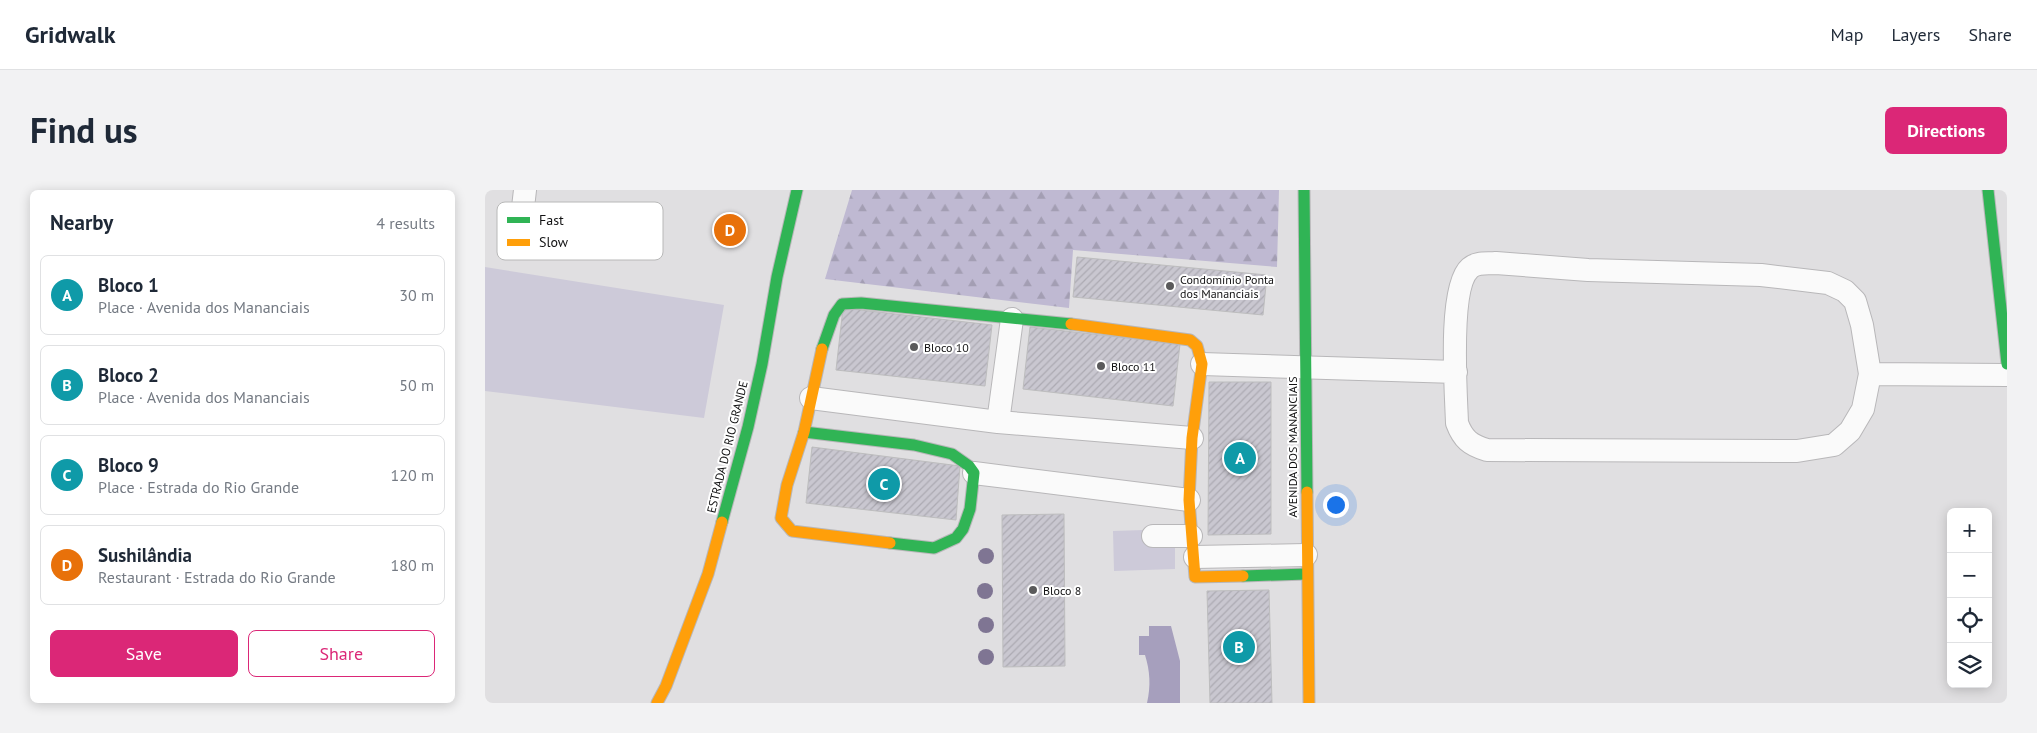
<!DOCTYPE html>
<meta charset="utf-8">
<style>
:root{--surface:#fff;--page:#f2f2f3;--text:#1f2937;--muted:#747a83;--line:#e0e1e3;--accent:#db2777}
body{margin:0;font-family:"PT Sans",sans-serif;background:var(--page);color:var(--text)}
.controls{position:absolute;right:15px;bottom:15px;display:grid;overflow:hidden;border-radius:8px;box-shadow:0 2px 12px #0003}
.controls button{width:45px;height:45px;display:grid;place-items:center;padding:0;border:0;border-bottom:1px solid var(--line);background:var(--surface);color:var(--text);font:25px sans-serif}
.you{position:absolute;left:850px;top:314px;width:18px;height:18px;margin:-12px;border:4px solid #fff;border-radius:50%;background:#1a73e8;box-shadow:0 0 0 8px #1a73e833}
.badge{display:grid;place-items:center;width:32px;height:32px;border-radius:50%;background:var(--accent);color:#fff;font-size:16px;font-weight:700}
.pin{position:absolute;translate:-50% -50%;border:2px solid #fff;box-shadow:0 1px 5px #0006}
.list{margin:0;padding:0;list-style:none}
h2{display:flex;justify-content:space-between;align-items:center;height:65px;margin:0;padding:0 20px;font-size:21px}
h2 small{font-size:16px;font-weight:400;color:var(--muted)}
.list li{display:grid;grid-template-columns:32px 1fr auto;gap:15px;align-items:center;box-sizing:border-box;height:80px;margin:0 10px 10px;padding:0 10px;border:1px solid var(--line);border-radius:8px}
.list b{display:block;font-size:19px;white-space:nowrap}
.list p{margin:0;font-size:16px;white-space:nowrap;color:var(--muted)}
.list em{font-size:16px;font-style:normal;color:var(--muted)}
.actions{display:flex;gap:10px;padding:15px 20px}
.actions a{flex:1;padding:11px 0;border:1px solid var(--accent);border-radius:8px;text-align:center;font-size:18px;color:var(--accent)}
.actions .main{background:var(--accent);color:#fff}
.icon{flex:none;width:28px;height:28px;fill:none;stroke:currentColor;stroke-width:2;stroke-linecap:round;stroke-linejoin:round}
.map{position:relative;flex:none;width:1522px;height:513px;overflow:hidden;border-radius:8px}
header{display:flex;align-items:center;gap:30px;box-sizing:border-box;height:70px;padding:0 25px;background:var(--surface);border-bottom:1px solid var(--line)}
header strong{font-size:24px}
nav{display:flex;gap:28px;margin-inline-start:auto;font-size:18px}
.intro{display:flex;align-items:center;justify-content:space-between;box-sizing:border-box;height:120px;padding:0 30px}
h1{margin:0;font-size:35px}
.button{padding:12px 22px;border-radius:8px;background:var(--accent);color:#fff;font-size:18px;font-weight:700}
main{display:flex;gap:30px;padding:0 30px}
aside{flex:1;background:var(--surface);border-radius:8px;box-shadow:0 2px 12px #0003}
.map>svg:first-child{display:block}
.green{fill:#cdcad9}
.forest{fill:url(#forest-firs)}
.water{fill:#a69fbd}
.building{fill:url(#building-hatch);stroke:#bdbdbe}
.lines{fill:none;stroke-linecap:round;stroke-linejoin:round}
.street-casing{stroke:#b8b7b9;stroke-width:24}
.fast-casing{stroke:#b8b7b9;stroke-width:13}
.slow-casing{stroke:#b8b7b9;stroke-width:13}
.street{stroke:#fafafa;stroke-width:22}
.fast{stroke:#30b455;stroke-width:11}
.slow{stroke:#ff9f0a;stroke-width:11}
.tree{fill:#7f7593}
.poi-dot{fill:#5a5a5b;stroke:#fff;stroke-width:2}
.labels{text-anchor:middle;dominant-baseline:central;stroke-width:4;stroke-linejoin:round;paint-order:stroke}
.poi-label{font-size:12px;fill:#121213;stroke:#fff;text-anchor:start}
.street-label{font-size:12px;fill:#121213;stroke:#fff}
.key{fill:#fff;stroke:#b8b8b8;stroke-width:1}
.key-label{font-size:14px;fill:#121213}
</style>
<header>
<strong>Gridwalk</strong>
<nav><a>Map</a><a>Layers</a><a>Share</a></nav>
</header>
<div class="intro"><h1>Find us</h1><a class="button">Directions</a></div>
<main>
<aside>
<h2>Nearby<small>4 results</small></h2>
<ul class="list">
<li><span class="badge" style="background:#0f9aa8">A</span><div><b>Bloco 1</b><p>Place · Avenida dos Mananciais</p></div><em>30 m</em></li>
<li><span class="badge" style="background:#0f9aa8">B</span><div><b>Bloco 2</b><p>Place · Avenida dos Mananciais</p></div><em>50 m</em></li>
<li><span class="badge" style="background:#0f9aa8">C</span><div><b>Bloco 9</b><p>Place · Estrada do Rio Grande</p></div><em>120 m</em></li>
<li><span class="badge" style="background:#e8710a">D</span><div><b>Sushilândia</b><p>Restaurant · Estrada do Rio Grande</p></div><em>180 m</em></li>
</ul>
<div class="actions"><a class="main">Save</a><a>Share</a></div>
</aside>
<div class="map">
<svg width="1522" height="513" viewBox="0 0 1522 513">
<defs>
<pattern id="forest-firs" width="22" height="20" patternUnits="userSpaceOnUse" patternTransform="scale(1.25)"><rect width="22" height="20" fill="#bfb9d2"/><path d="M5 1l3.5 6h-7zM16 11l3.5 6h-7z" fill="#a39eb3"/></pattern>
<pattern id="building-hatch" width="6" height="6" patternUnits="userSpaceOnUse" patternTransform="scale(1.25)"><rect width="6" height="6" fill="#c9c7d0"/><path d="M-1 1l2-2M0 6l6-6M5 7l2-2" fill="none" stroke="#acaab2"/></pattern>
</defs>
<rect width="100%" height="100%" fill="#e0dfe1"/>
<path class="green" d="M0 77 239 115 219 228 0 201Z
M690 339V379L629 381 628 341Z"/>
<path class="forest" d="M367 0H794L792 77 588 60 584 118 340 89Z"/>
<path class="water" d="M664 436H686L695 471V513H662C666 496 665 481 660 465H654V446H664Z"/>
<path class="building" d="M592 67 782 85 778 125 588 107Z
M358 118 507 135 500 196 351 180Z
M545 137 695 154 688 216 538 199Z
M724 192H786V344L723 345Z
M327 257 475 276 471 330 321 313Z
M579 324 580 476 518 477 517 325Z
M784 400 787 513H725L722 401Z"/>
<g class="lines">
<defs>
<path id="street" d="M37 26 40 0
M1011 73 1103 80 1276 85 1343 93 1360 101 1370 111 1377 135 1385 184 1378 219 1365 241 1349 255 1312 261 1002 260C985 255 978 249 972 233 971 202 963 97 985 78 992 72 1002 74 1011 73Z
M717 174 971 182
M1385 184 1522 185
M326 208 513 232 707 248
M513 232 527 129
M489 283 704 310
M668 346H706
M710 367 821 365"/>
<path id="fast" d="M819 0 822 302
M1503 0 1522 174
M337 159 349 125 357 114 376 113 586 134
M319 242 429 255 467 264 484 276 489 283 485 319 478 339 471 348 449 358 405 353
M237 332 263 237 277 174 292 87 312 0
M758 386 821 384"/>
<path id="slow" d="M586 134 705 150 712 156 717 174 707 248 704 310 710 387 758 386
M337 159 319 242 302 295 296 328 307 341 405 353
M822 302 824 513
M172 513 181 496 223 384 237 332"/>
</defs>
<use href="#street" class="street-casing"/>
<use href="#fast" class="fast-casing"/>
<use href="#slow" class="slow-casing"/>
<use href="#street" class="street"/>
<use href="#fast" class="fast"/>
<use href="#slow" class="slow"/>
</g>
<g class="tree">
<circle cx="501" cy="366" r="8"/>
<circle cx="500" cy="401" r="8"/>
<circle cx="501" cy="435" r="8"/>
<circle cx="501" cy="467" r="8"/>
</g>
<g class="poi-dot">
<circle cx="685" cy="96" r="5"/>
<circle cx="429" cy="157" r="5"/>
<circle cx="616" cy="176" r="5"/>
<circle cx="548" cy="400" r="5"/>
</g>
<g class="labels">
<g class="poi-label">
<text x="695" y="89">Condomínio Ponta<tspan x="695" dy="14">dos Mananciais</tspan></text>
<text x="439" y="157">Bloco 10</text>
<text x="626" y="176">Bloco 11</text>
<text x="558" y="400">Bloco 8</text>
</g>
<g class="street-label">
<text transform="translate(242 257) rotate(-76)">ESTRADA DO RIO GRANDE</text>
<text transform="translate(807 257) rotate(-90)">AVENIDA DOS MANANCIAIS</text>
</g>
</g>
<rect x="12" y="12" width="166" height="58" rx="8" class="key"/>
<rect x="22" y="27" width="23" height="6" fill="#30b455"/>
<rect x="22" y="49" width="23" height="7" fill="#ff9f0a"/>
<g class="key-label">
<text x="54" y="35">Fast</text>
<text x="54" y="57">Slow</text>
</g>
</svg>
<div class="controls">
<button>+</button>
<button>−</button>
<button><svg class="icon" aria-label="locate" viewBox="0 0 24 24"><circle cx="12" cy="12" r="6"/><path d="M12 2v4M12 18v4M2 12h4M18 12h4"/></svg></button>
<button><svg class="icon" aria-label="layers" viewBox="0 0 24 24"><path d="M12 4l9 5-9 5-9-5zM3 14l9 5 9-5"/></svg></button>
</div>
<div class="you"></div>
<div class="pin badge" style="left:755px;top:268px;background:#0f9aa8">A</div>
<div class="pin badge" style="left:754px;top:457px;background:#0f9aa8">B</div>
<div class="pin badge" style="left:399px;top:294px;background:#0f9aa8">C</div>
<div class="pin badge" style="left:245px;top:40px;background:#e8710a">D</div>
</div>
</main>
